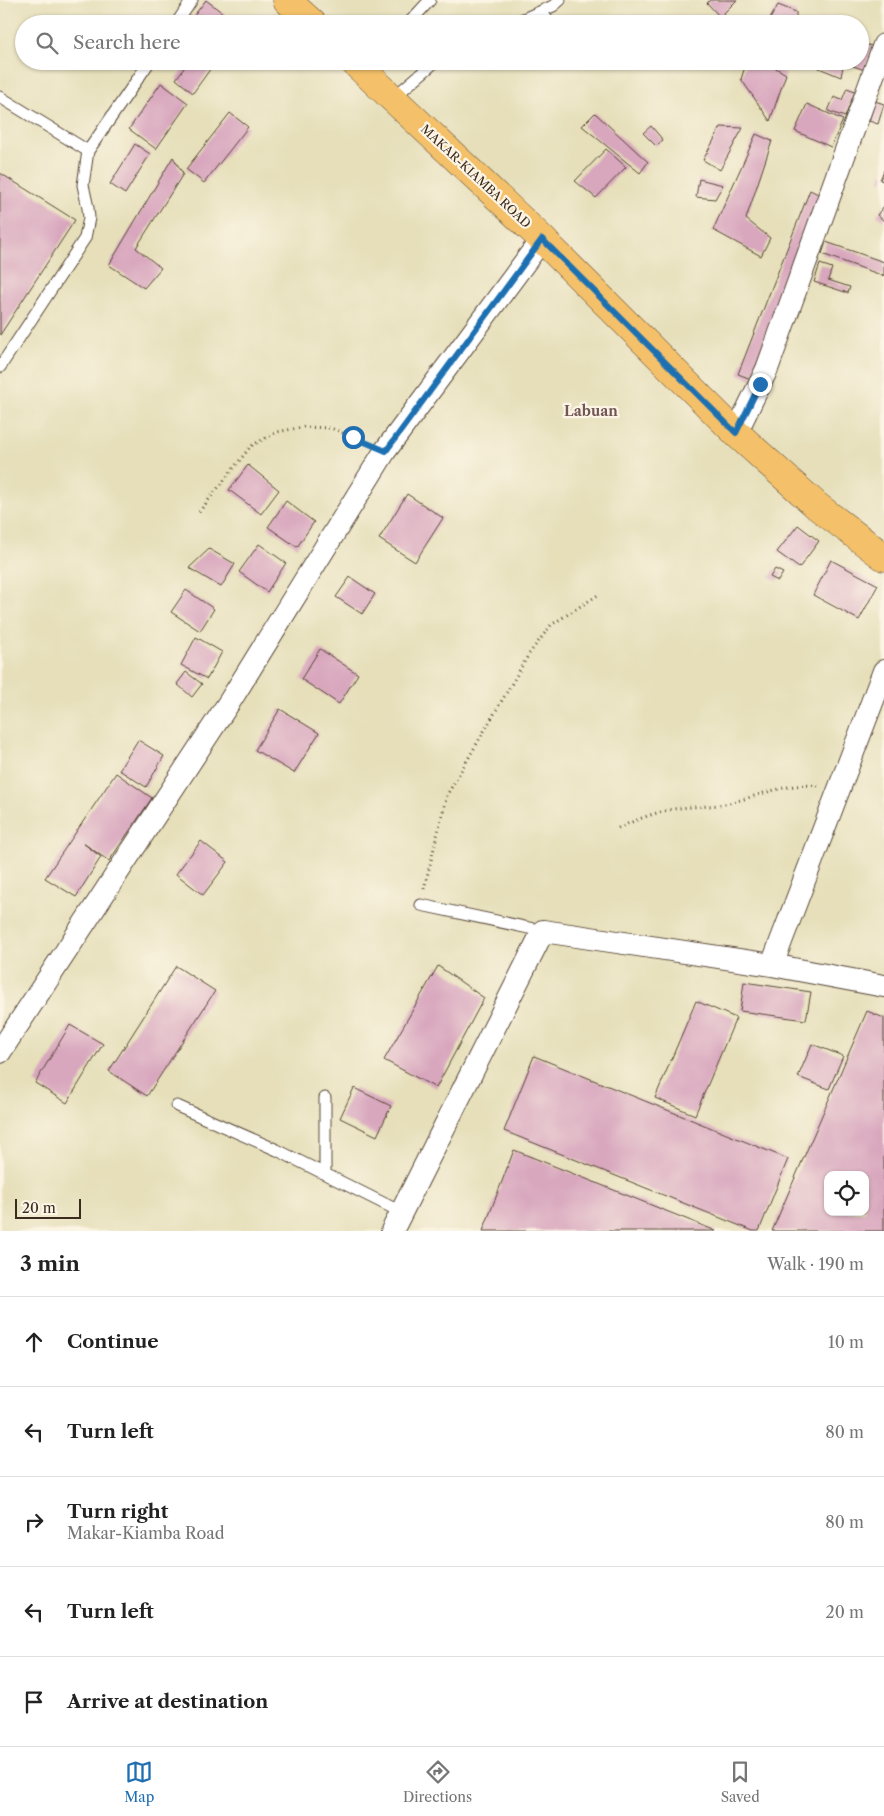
<!DOCTYPE html>
<meta charset="utf-8">
<style>
:root{--surface:#fff;--page:#f2f2f2;--text:#222;--muted:#767676;--line:#e0e0e0;--accent:#1f6fb2}
body{margin:0;font-family:"Libre Caslon Text",serif;background:var(--page);color:var(--text)}
.controls{position:absolute;right:15px;bottom:15px;display:grid;overflow:hidden;border-radius:10px;box-shadow:0 1px 4px #0004}
.controls button{width:45px;height:45px;display:grid;place-items:center;padding:0;border:0;border-bottom:1px solid var(--line);background:var(--surface);color:var(--text);font:25px sans-serif}
.scale{position:absolute;left:15px;bottom:12px;width:66px;box-sizing:border-box;padding-left:5px;border:2px solid #3b2a1e;border-top:0;font-size:14px;line-height:18px;white-space:nowrap;color:#3b2a1e;-webkit-text-stroke:4px #fcf5e5;paint-order:stroke}
.stop{position:absolute;width:15px;height:15px;margin:-11px;border:4px solid #1f6fb2;border-radius:50%;background:#fff}
.stop.end{background:#1f6fb2;border-color:#fff;box-shadow:0 1px 5px #0008}
.list{margin:0;padding:0;list-style:none}
h2{display:flex;justify-content:space-between;align-items:center;height:65px;margin:0;padding:0 20px;font-size:21px}
h2 small{font-size:16px;font-weight:400;color:var(--muted)}
.list li{display:grid;grid-template-columns:32px 1fr auto;gap:15px;align-items:center;box-sizing:border-box;height:90px;padding:0 20px;border-top:1px solid var(--line)}
.list b{display:block;font-size:19px;white-space:nowrap}
.list p{margin:0;font-size:16px;white-space:nowrap;color:var(--muted)}
.list em{font-size:16px;font-style:normal;color:var(--muted)}
.icon{flex:none;width:28px;height:28px;fill:none;stroke:currentColor;stroke-width:2;stroke-linecap:round;stroke-linejoin:round}
.map{position:relative;flex:none;width:884px;height:1231px;overflow:hidden}
.search{position:absolute;background:var(--surface);box-shadow:0 1px 4px #0004;left:15px;right:15px;top:15px;height:55px;display:flex;align-items:center;gap:12px;box-sizing:border-box;padding:0 18px;border-radius:28px;color:var(--muted);font-size:19px}
.sheet{height:515px;background:var(--surface)}
nav{display:flex;justify-content:space-around;align-items:center;box-sizing:border-box;height:70px;border-top:1px solid var(--line);background:var(--surface);font-size:14px;color:var(--muted)}
nav a{display:grid;justify-items:center;gap:2px}
nav .on{color:var(--accent)}
.map>svg:first-child{display:block}
.building{fill:#d8a6bd;fill-rule:evenodd}
.lines{fill:none;stroke-linecap:round;stroke-linejoin:round}
.lane-casing{stroke:#554535;stroke-width:13}
.street-casing{stroke:#554535;stroke-width:24}
.primary-casing{stroke:#554535;stroke-width:29}
.path{stroke:#554535;stroke-width:3;stroke-dasharray:1 4;stroke-linecap:butt}
.lane{stroke:#fff;stroke-width:11}
.street{stroke:#fff;stroke-width:22}
.primary{stroke:#f4c16a;stroke-width:28}
.route{stroke:#1f6fb2;stroke-width:6}
.labels{text-anchor:middle;dominant-baseline:central;stroke-width:4.5;stroke-linejoin:round;paint-order:stroke}
.street-label{font-size:12px;fill:#3b2a1e;stroke:#fcf5e5}
.neighbourhood-label{font-size:14px;font-weight:bold;fill:#725556;stroke:#fcf5e5}
</style>
<div class="map">
<svg width="884" height="1231" viewBox="0 0 884 1231">
<rect width="100%" height="100%" fill="#fcf5e5"/>
<filter id="ink" filterUnits="userSpaceOnUse"><feTurbulence type="fractalNoise" baseFrequency=".02" numOctaves="2"/><feDisplacementMap in="SourceGraphic" scale="10" xChannelSelector="R" yChannelSelector="G"/><feConvolveMatrix kernelMatrix="1 2 1 2 8 2 1 2 1" color-interpolation-filters="sRGB"/></filter>
<filter id="wash" filterUnits="userSpaceOnUse"><feTurbulence type="fractalNoise" baseFrequency=".0096" numOctaves="4" result="noise"/><feDisplacementMap in="SourceGraphic" scale="20" xChannelSelector="R" yChannelSelector="G"/><feGaussianBlur stdDeviation="1.12" result="paint"/><feColorMatrix in="noise" values="0 0 0 0 0 0 0 0 0 0 0 0 0 0 0 0 0 1.4 0 .05"/><feComposite in="paint" operator="in"/></filter>
<g filter="url(#wash)">
<rect width="100%" height="100%" fill="#e6dfba"/>
<g id="blocks">
<path class="building" d="M206 0 237 24H193L190 21Z
M710 0H737L720 17 707 3Z
M778 5 796 12V24H775L770 19Z
M860 43 872 46 865 70 850 65 852 61H860Z
M189 61H216L193 93 176 79Z
M247 61H259L254 67Z
M747 61H764L786 74 770 121 741 79Z
M820 61H844L841 77 819 68Z
M161 83 188 103 156 149 129 129Z
M847 88 855 91 845 117 828 111 834 97 842 100Z
M875 101 884 104 878 124 869 121Z
M807 104 843 120 831 147 795 131Z
M230 113 248 127 204 183 186 169Z
M595 113 648 162 640 173 582 126Z
M651 126 663 140 656 146 643 133Z
M721 127 743 128 720 170 703 160Z
M756 134 772 141 746 219 770 238 761 256 713 230Z
M135 144 150 154 125 194 110 184Z
M606 149 626 167 596 198 575 181Z
M173 157 183 174 136 248 161 268 144 288 109 265Z
M884 170V181L880 180Z
M0 173 75 220 0 335Z
M699 179 723 185 715 199 696 197Z
M810 190 822 196 751 379 738 374Z
M884 206V221L877 215Z
M826 242 884 262V276L822 254Z
M820 264 832 268 828 280 850 287 848 293 814 282Z
M248 465 279 490 261 514 229 490Z
M407 494 443 518 415 562 379 539Z
M286 501 314 522 297 547 268 527Z
M798 525 819 541 799 568 777 552Z
M259 544 286 563 267 592 239 572Z
M209 549 235 564 221 587 189 568Z
M831 560 878 585 859 620 813 595Z
M775 569 783 573 778 581 770 577Z
M350 577 375 594 362 614 336 597Z
M186 590 214 609 200 631 171 612Z
M196 637 222 652 207 679 181 665Z
M320 649 358 674 339 704 301 679Z
M186 672 202 684 192 697 177 684Z
M280 709 319 733 294 773 255 750Z
M138 740 164 756 146 787 119 770Z
M116 773 152 798 109 861 83 843 101 857 76 897 45 878Z
M201 841 228 862 203 895 176 874Z
M176 966 215 991 147 1096 109 1071Z
M438 966 484 998 436 1088 384 1060Z
M744 982 811 992 806 1020 740 1011Z
M696 1001 736 1018 695 1115 655 1098Z
M867 1011 884 1018V1231H772ZM828 1175H865V1212H828Z
M70 1025 103 1044 67 1103 35 1083Z
M812 1044 843 1056 829 1089 798 1077Z
M534 1056 788 1159 759 1231H753L504 1131Z
M354 1088 391 1106 377 1136 340 1118Z
M514 1150 716 1231H483Z"/>
</g>
</g>
<g filter="url(#ink)">
<use href="#blocks" fill-opacity="0" stroke="#554535" stroke-width="1"/>
<g class="lines">
<defs>
<path id="lane" d="M541 12 551 24
M176 24 192 0
M408 24 430 0
M512 24 553 6 560 0
M584 61H589
M0 97 88 151
M393 98 436 61
M0 367 85 238 89 218 88 208 83 185 88 151 150 61
M421 905 543 931
M177 1106 277 1150 401 1212
M325 1174V1098"/>
<path id="street" d="M736 433 767 369 884 45
M772 965 884 671
M0 1052 230 701 385 451 542 239
M392 1231 543 931 772 965 884 986"/>
<path id="primary" d="M287 0 313 24
M353 61 542 239 736 433 817 506 884 557"/>
</defs>
<use href="#lane" class="lane-casing"/>
<use href="#street" class="street-casing"/>
<use href="#primary" class="primary-casing"/>
<path class="path" d="M199 512 251 446 277 432 303 427 331 428 364 442
M618 828C638 819 658 811 680 808 697 806 716 807 733 802 761 795 789 782 819 786
M424 889 447 795 529 654 551 625 598 595"/>
<use href="#lane" class="lane"/>
<use href="#street" class="street"/>
<use href="#primary" class="primary"/>
</g>
</g>
<g class="lines" filter="url(#ink)">
<path class="route" d="M353 437 386 451 542 239 736 433 760 384"/>
</g>
<g class="labels">
<g class="street-label">
<text transform="translate(476 176) rotate(43)">MAKAR-KIAMBA ROAD</text>
</g>
<g class="neighbourhood-label">
<text x="591" y="411">Labuan</text>
</g>
</g>
</svg>
<div class="controls">
<button><svg class="icon" aria-label="locate" viewBox="0 0 24 24"><circle cx="12" cy="12" r="6"/><path d="M12 2v4M12 18v4M2 12h4M18 12h4"/></svg></button>
</div>
<div class="scale">20 m</div>
<div class="stop" style="left:353px;top:437px"></div>
<div class="stop end" style="left:760px;top:384px"></div>
<div class="search"><svg class="icon" aria-label="search" viewBox="0 0 24 24"><circle cx="10" cy="10" r="6"/><path d="M15 15l6 6"/></svg>Search here</div>
</div>
<section class="sheet">
<h2>3 min<small>Walk · 190 m</small></h2>
<ul class="list">
<li><svg class="icon" aria-label="ahead" viewBox="0 0 24 24"><path d="M12 20V5M6 11l6-6 6 6"/></svg><div><b>Continue</b></div><em>10 m</em></li>
<li><svg class="icon" aria-label="left" viewBox="0 0 24 24"><path d="M17 20v-9H6M10 6l-5 5 5 5"/></svg><div><b>Turn left</b></div><em>80 m</em></li>
<li><svg class="icon" aria-label="right" viewBox="0 0 24 24"><path d="M7 20v-9h11M14 6l5 5-5 5"/></svg><div><b>Turn right</b><p>Makar-Kiamba Road</p></div><em>80 m</em></li>
<li><svg class="icon" aria-label="left" viewBox="0 0 24 24"><path d="M17 20v-9H6M10 6l-5 5 5 5"/></svg><div><b>Turn left</b></div><em>20 m</em></li>
<li><svg class="icon" aria-label="arrive" viewBox="0 0 24 24"><path d="M6 21V4h12l-3 4 3 4H6"/></svg><div><b>Arrive at destination</b></div></li>
</ul>
</section>
<nav>
<a class="on"><svg class="icon" aria-label="map" viewBox="0 0 24 24"><path d="M3 6l6-2 6 2 6-2v14l-6 2-6-2-6 2zM9 4v14M15 6v14"/></svg>Map</a>
<a><svg class="icon" aria-label="directions" viewBox="0 0 24 24"><path d="M12 3l9 9-9 9-9-9zM9 14v-3h6M13 9l2 2-2 2"/></svg>Directions</a>
<a><svg class="icon" aria-label="saved" viewBox="0 0 24 24"><path d="M7 4h10v16l-5-4-5 4z"/></svg>Saved</a>
</nav>
